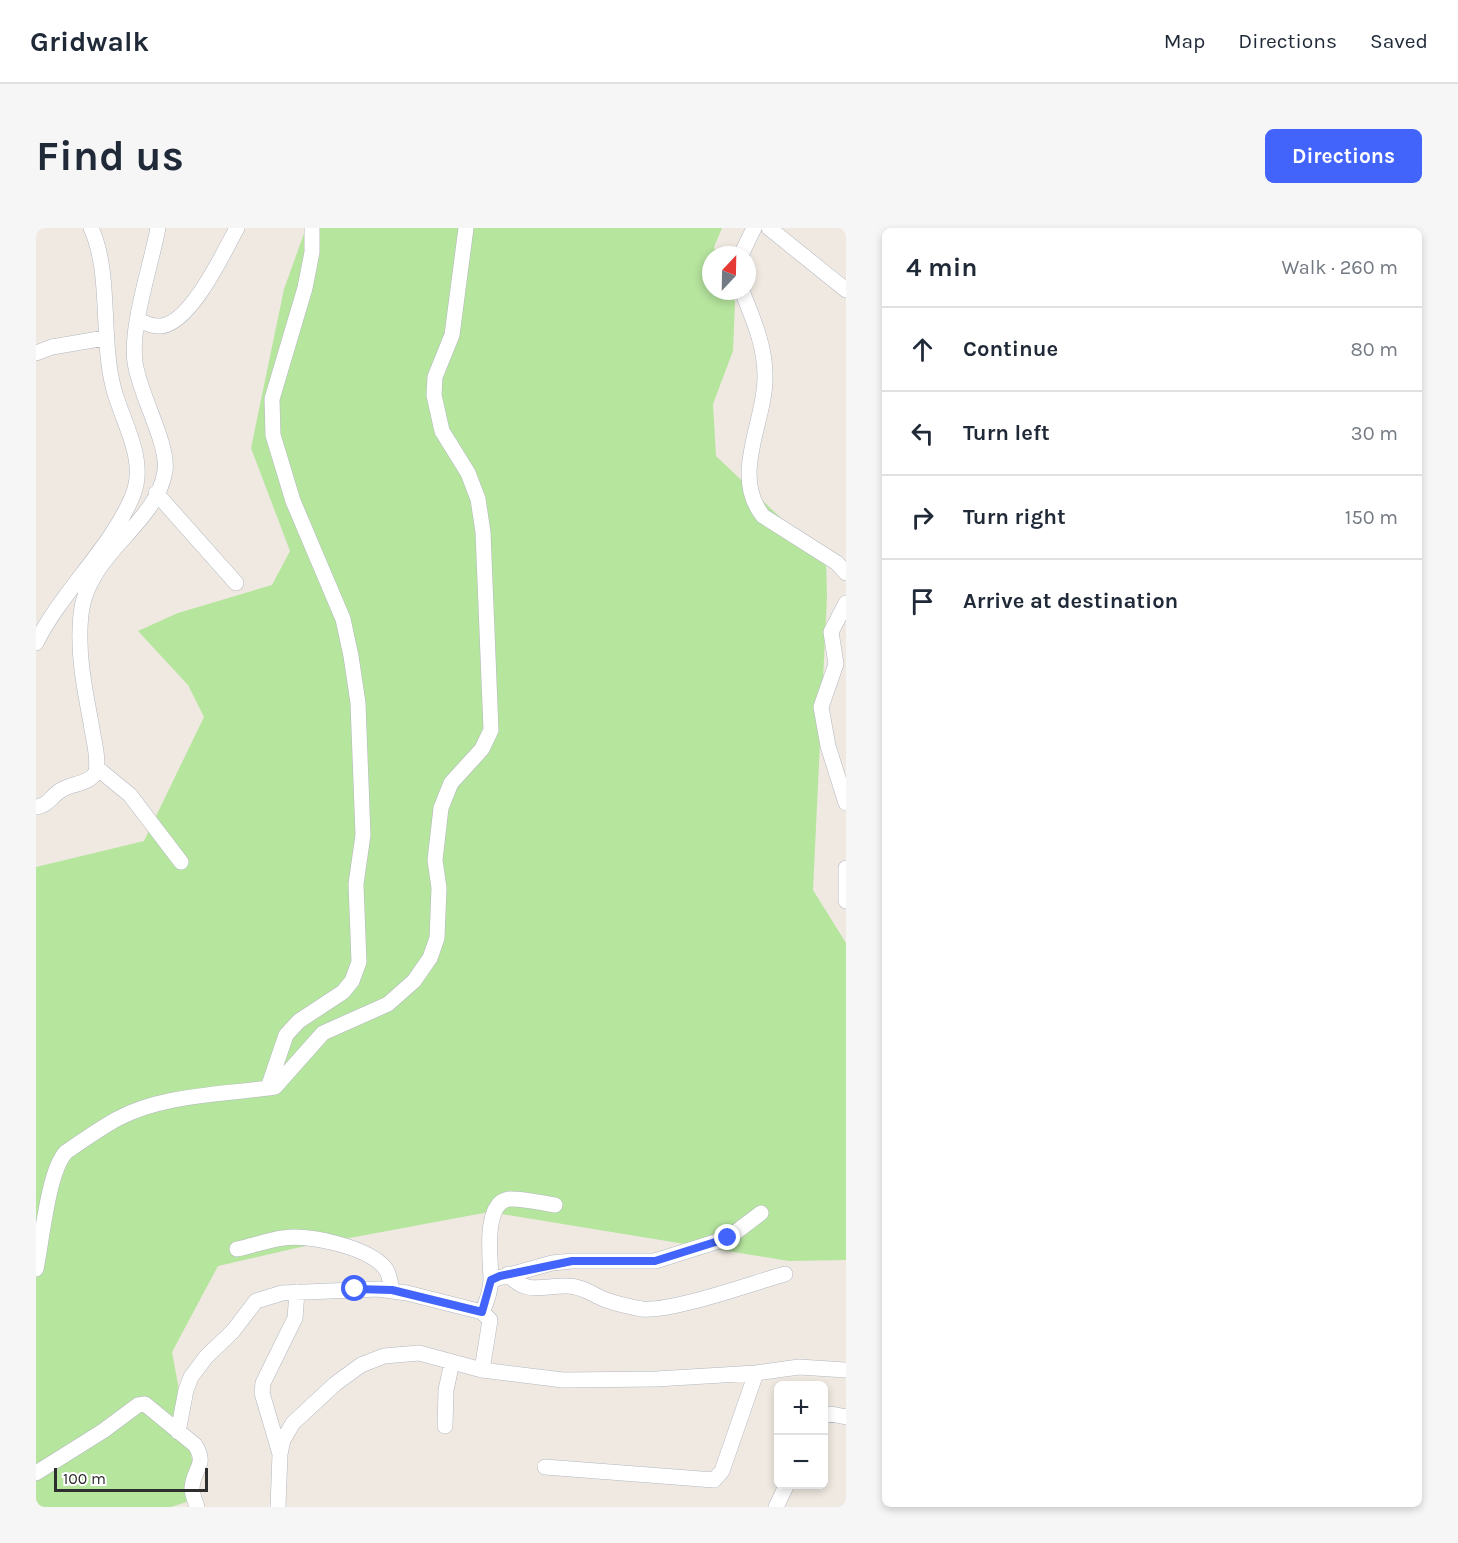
<!DOCTYPE html>
<meta charset="utf-8">
<style>
:root{--surface:#fff;--page:#f6f6f7;--text:#1f2937;--muted:#747a83;--line:#e0e1e3;--accent:#4264fb}
body{margin:0;font-family:Karla,sans-serif;background:var(--page);color:var(--text)}
.controls{position:absolute;right:18px;bottom:18px;display:grid;overflow:hidden;border-radius:9px;box-shadow:0 3px 9px #0003}
.controls button{width:54px;height:54px;display:grid;place-items:center;padding:0;border:0;border-bottom:2px solid var(--line);background:var(--surface);color:var(--text);font:30px sans-serif}
.compass{position:absolute;left:666px;top:18px;width:54px;height:54px;border-radius:50%;background:var(--surface);box-shadow:0 3px 9px #0003;rotate:22deg}
.scale{position:absolute;left:18px;bottom:15px;width:154px;box-sizing:border-box;padding-left:6px;border:3px solid #2e2e2e;border-top:0;font-size:16px;line-height:21px;white-space:nowrap;color:#2e2e2e;-webkit-text-stroke:4px #fff;paint-order:stroke}
.stop{position:absolute;width:18px;height:18px;margin:-14px;border:4px solid #4264fb;border-radius:50%;background:#fff}
.stop.end{background:#4264fb;border-color:#fff;box-shadow:0 2px 6px #0008}
.list{margin:0;padding:0;list-style:none}
h2{display:flex;justify-content:space-between;align-items:center;height:78px;margin:0;padding:0 24px;font-size:26px}
h2 small{font-size:20px;font-weight:400;color:var(--muted)}
.list li{display:grid;grid-template-columns:39px 1fr auto;gap:18px;align-items:center;box-sizing:border-box;height:84px;padding:0 24px;border-top:2px solid var(--line)}
.list b{display:block;font-size:22px;white-space:nowrap}
.list em{font-size:20px;font-style:normal;color:var(--muted)}
.icon{flex:none;width:33px;height:33px;fill:none;stroke:currentColor;stroke-width:2;stroke-linecap:round;stroke-linejoin:round}
.map{position:relative;flex:none;width:810px;height:1279px;overflow:hidden;border-radius:9px}
header{display:flex;align-items:center;gap:36px;box-sizing:border-box;height:84px;padding:0 30px;background:var(--surface);border-bottom:2px solid var(--line)}
header strong{font-size:28px}
nav{display:flex;gap:33px;margin-inline-start:auto;font-size:21px}
.intro{display:flex;align-items:center;justify-content:space-between;box-sizing:border-box;height:144px;padding:0 36px}
h1{margin:0;font-size:42px}
.button{padding:15px 27px;border-radius:9px;background:var(--accent);color:#fff;font-size:21px;font-weight:700}
main{display:flex;gap:36px;padding:0 36px}
aside{flex:1;background:var(--surface);border-radius:9px;box-shadow:0 3px 9px #0003}
.map>svg:first-child{display:block}
.green{fill:#b6e59e}
.lines{fill:none;stroke-linecap:round;stroke-linejoin:round}
.minor-casing{stroke:#b4b7c1;stroke-width:16}
.minor{stroke:#fff;stroke-width:15}
.route{stroke:#4264fb;stroke-width:8}
</style>
<header>
<strong>Gridwalk</strong>
<nav><a>Map</a><a>Directions</a><a>Saved</a></nav>
</header>
<div class="intro"><h1>Find us</h1><a class="button">Directions</a></div>
<main>
<div class="map">
<svg width="810" height="1279" viewBox="0 0 810 1279">
<rect width="100%" height="100%" fill="#efe9e1"/>
<path class="green" d="M270 0H686L678 19 681 27H675V63H695L699 74 697 123 677 176 680 228 790 333 791 368 777 662 810 715V1032L753 1033 453 984 260 1020 182 1038 136 1124 163 1270 135 1279H0V639L108 613 168 489 152 457 102 403 142 385 236 357 254 323 215 220 248 61Z"/>
<g class="lines">
<defs>
<path id="minor" d="M733 0 810 62
M705 27 718 0
M706 63C717 91 729 117 729 148 730 193 694 247 727 288L801 335 810 345
M101 92C108 94 116 99 124 98 154 97 188 24 201 0
M0 125 16 119 69 110
M120 265 200 355
M810 375 795 404 800 436 785 479 792 518 810 575
M0 415C25 364 76 319 97 267 111 232 87 195 78 162 64 111 76 46 55 0
M61 540 94 567 145 634
M0 579C14 577 15 567 27 561 38 555 53 556 60 544 63 529 57 510 55 495 48 458 41 423 45 386 51 326 121 296 129 243 133 216 103 166 99 134 94 98 115 38 122 0
M810 640V673
M232 860 250 807 263 793 307 764 316 753 323 734 320 656 327 607 322 475 315 428 307 391 257 273 237 207 236 171 269 60 276 24V0
M201 1021C216 1018 232 1012 247 1010 273 1006 332 1019 349 1040 354 1046 354 1055 356 1062
M0 1041C6 1013 12 943 30 924 46 913 63 901 81 891 128 866 187 867 239 859L287 805 352 776 378 753 394 730 401 710 403 660 399 632 405 580 415 555 446 521 455 502 447 304 442 271 432 245 406 203 398 167 399 149 416 107 430 0
M472 1046C490 1068 508 1057 532 1058 546 1058 557 1067 570 1072 581 1076 595 1079 606 1081 637 1084 716 1055 749 1046
M455 1052 516 1035 536 1033H619L692 1010 725 985
M446 1084C451 1074 454 1064 455 1052 455 1034 446 975 473 971 487 970 505 975 519 977
M788 1188 795 1186 810 1189
M409 1198 410 1162 416 1134
M142 1204 150 1162 155 1149 170 1129 197 1103 220 1073 246 1065 342 1061 371 1065 446 1084 454 1092 446 1142
M244 1226 226 1165 227 1155 259 1090 261 1064
M509 1239 678 1252 686 1243 720 1145
M0 1245 67 1203 102 1177 109 1176 159 1217C172 1237 157 1241 156 1260 156 1266 159 1273 161 1279
M242 1279 244 1226 247 1212 257 1195 299 1156 325 1137 348 1128 383 1125 446 1142 527 1152 620 1151 720 1145 763 1139 810 1142
M740 1279 751 1256"/>
</defs>
<use href="#minor" class="minor-casing"/>
<use href="#minor" class="minor"/>
</g>
<g class="lines">
<path class="route" d="M319 1061 356 1062 446 1084 455 1052 464 1048 536 1033H619L692 1010"/>
</g>
</svg>
<div class="controls">
<button>+</button>
<button>−</button>
</div>
<svg class="compass" viewBox="-18 -18 36 36"><path d="M0-13l5 13h-10z" fill="#e53935"/><path d="M0 13l5-13h-10z" fill="#747a83"/></svg>
<div class="scale">100 m</div>
<div class="stop" style="left:319px;top:1061px"></div>
<div class="stop end" style="left:692px;top:1010px"></div>
</div>
<aside>
<h2>4 min<small>Walk · 260 m</small></h2>
<ul class="list">
<li><svg class="icon" aria-label="ahead" viewBox="0 0 24 24"><path d="M12 20V5M6 11l6-6 6 6"/></svg><div><b>Continue</b></div><em>80 m</em></li>
<li><svg class="icon" aria-label="left" viewBox="0 0 24 24"><path d="M17 20v-9H6M10 6l-5 5 5 5"/></svg><div><b>Turn left</b></div><em>30 m</em></li>
<li><svg class="icon" aria-label="right" viewBox="0 0 24 24"><path d="M7 20v-9h11M14 6l5 5-5 5"/></svg><div><b>Turn right</b></div><em>150 m</em></li>
<li><svg class="icon" aria-label="arrive" viewBox="0 0 24 24"><path d="M6 21V4h12l-3 4 3 4H6"/></svg><div><b>Arrive at destination</b></div></li>
</ul>
</aside>
</main>
